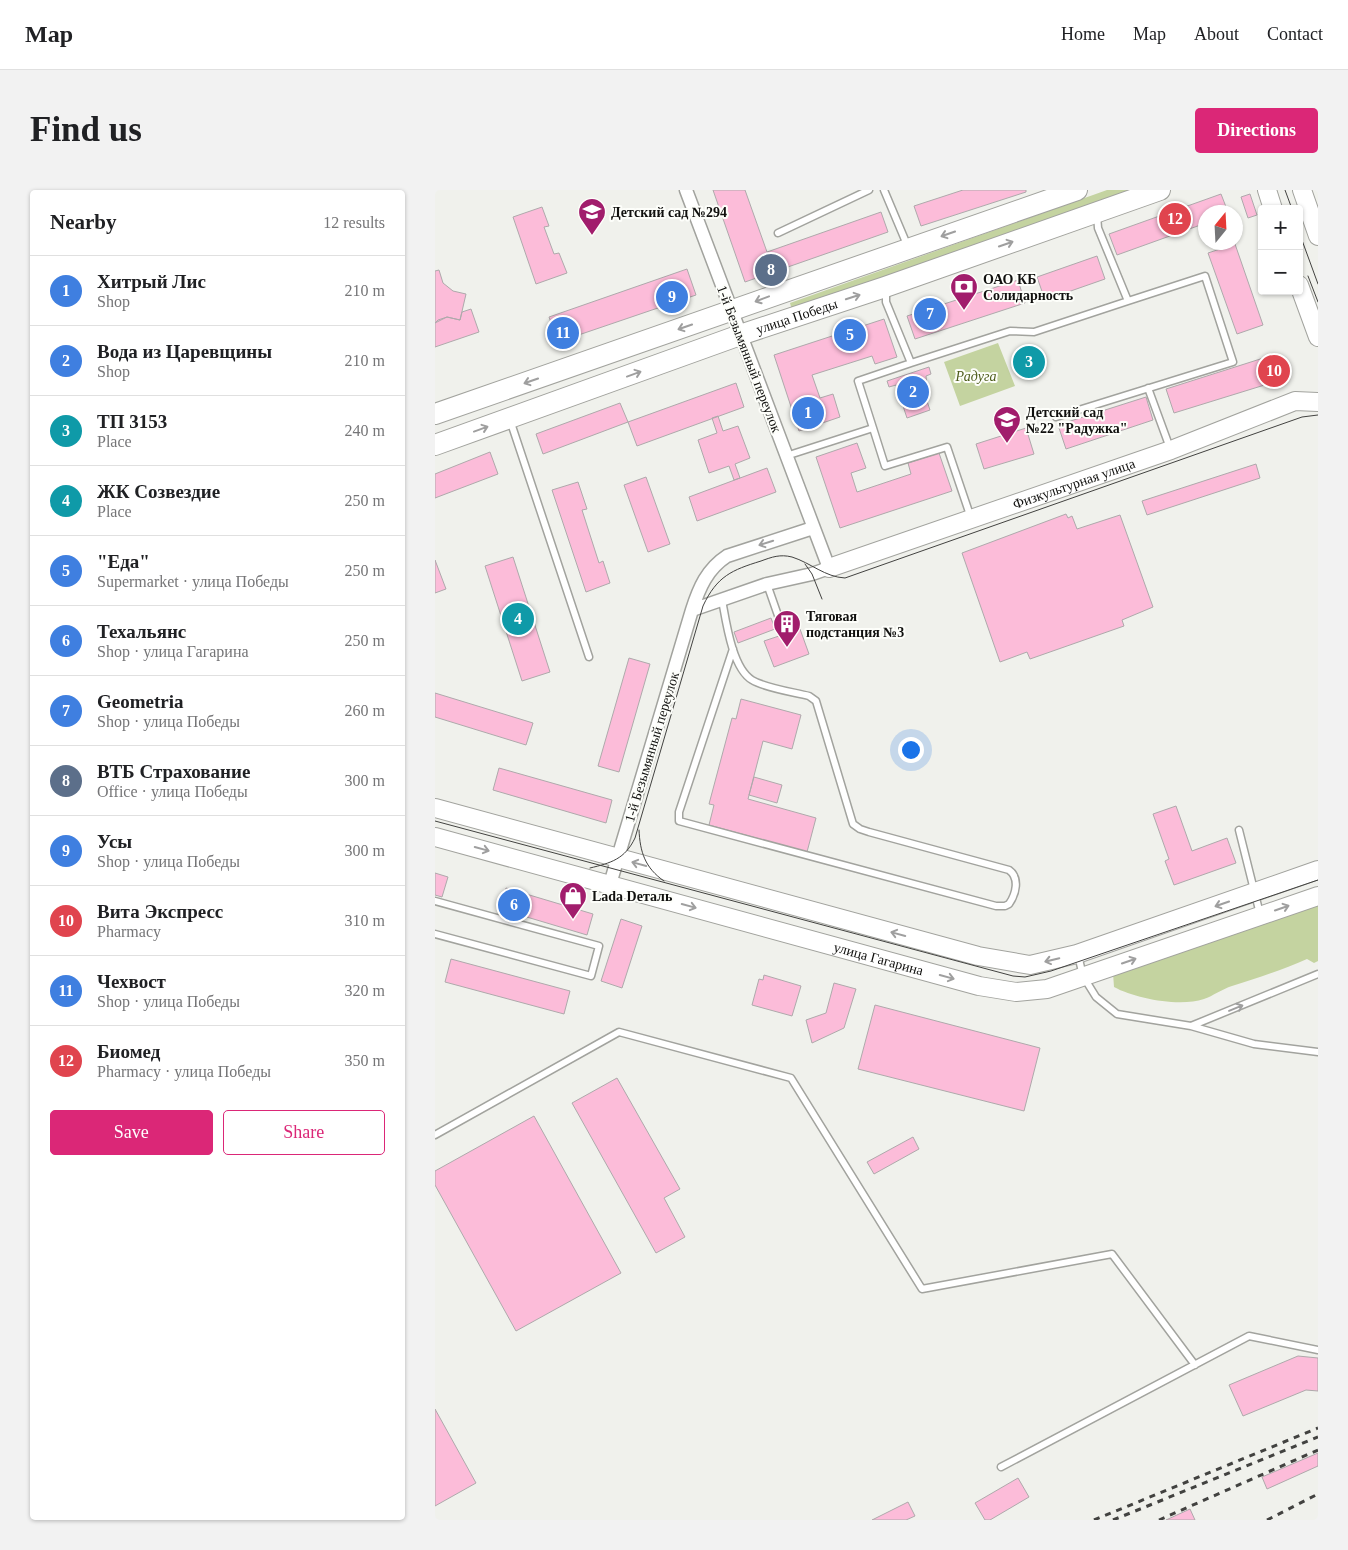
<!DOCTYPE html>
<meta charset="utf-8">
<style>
:root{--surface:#fff;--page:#f2f2f2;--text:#202124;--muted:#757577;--line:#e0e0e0;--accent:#db2777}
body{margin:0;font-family:Georgia,serif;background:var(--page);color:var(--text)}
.controls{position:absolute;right:15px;top:15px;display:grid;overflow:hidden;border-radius:5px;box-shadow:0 1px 4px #0004}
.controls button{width:45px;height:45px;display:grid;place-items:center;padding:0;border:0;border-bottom:1px solid var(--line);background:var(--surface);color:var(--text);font:25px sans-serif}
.compass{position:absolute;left:763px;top:15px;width:45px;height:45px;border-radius:50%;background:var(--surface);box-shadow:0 1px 4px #0004;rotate:18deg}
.you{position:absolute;left:475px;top:559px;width:18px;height:18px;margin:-12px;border:4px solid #fff;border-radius:50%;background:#1a73e8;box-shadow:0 0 0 8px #1a73e833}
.badge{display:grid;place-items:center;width:32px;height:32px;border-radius:50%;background:var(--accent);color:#fff;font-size:16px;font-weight:700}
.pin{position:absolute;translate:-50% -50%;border:2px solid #fff;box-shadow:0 1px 5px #0006}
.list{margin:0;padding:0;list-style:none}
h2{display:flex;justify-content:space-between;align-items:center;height:65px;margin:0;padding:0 20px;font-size:21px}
h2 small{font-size:16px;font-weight:400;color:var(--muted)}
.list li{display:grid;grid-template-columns:32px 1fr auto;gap:15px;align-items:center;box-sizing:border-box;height:70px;padding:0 20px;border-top:1px solid var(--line)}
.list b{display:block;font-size:19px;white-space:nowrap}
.list p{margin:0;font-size:16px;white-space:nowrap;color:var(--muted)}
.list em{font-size:16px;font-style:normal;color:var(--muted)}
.actions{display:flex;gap:10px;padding:15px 20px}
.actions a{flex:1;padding:11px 0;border:1px solid var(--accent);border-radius:5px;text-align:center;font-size:18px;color:var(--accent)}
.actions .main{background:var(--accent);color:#fff}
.map{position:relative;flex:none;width:883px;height:1330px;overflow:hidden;border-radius:5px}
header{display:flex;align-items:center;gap:30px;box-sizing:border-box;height:70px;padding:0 25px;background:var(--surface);border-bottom:1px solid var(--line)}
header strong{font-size:24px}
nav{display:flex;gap:28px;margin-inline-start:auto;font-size:18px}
.intro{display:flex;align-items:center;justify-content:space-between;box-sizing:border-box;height:120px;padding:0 30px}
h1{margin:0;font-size:35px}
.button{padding:12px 22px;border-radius:5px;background:var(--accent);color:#fff;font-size:18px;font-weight:700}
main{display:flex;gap:30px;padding:0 30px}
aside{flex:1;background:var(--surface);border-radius:5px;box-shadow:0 1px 4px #0004}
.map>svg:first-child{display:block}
.green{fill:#c4d3a0}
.building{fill:#fcbcd9;stroke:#aea9ab}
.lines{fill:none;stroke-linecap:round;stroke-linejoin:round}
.service-casing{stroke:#a2a39e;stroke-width:9}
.minor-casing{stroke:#a2a39e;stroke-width:15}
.secondary-casing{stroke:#a2a39e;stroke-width:20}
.primary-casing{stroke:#a2a39e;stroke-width:22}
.service{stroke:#fff;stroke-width:6}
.minor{stroke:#fff;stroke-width:12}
.secondary{stroke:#fff;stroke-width:18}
.primary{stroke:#fff;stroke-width:20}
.tram{stroke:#424240;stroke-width:1}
.rail{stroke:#424240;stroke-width:3;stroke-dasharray:6 6;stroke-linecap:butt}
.oneway{stroke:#9f9f9f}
.labels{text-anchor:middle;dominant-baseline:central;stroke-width:4;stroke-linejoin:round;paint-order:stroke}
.poi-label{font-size:14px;font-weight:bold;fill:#10100e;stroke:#fdfefa;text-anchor:start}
.street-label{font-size:14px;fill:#10100e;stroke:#fdfefa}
.park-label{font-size:14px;font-style:italic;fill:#4e5d1c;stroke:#fdfefa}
</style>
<header>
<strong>Map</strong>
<nav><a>Home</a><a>Map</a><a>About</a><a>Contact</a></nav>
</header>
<div class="intro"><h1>Find us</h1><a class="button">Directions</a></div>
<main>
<aside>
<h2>Nearby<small>12 results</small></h2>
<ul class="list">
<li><span class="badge" style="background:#3f7fe0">1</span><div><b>Хитрый Лис</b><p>Shop</p></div><em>210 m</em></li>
<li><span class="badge" style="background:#3f7fe0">2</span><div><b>Вода из Царевщины</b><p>Shop</p></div><em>210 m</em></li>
<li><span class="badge" style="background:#0f9aa8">3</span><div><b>ТП 3153</b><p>Place</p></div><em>240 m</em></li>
<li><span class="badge" style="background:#0f9aa8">4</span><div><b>ЖК Созвездие</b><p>Place</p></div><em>250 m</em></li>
<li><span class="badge" style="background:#3f7fe0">5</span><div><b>&quot;Еда&quot;</b><p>Supermarket · улица Победы</p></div><em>250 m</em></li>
<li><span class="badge" style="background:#3f7fe0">6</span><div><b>Техальянс</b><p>Shop · улица Гагарина</p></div><em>250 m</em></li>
<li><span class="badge" style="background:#3f7fe0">7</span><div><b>Geometria</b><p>Shop · улица Победы</p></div><em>260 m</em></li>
<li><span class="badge" style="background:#5c6f8a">8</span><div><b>ВТБ Страхование</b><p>Office · улица Победы</p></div><em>300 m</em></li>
<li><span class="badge" style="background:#3f7fe0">9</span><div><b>Усы</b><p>Shop · улица Победы</p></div><em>300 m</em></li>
<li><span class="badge" style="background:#e0444e">10</span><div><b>Вита Экспресс</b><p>Pharmacy</p></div><em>310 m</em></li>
<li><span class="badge" style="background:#3f7fe0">11</span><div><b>Чехвост</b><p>Shop · улица Победы</p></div><em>320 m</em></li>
<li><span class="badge" style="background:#e0444e">12</span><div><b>Биомед</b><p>Pharmacy · улица Победы</p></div><em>350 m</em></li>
</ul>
<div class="actions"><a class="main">Save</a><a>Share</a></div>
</aside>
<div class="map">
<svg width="883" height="1330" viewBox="0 0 883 1330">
<rect width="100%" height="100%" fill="#f0f1ec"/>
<path class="green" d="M672 0H695L357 120 355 113Z
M563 153 580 196 525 216 509 172Z
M883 712V771L879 773 872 769C847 780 823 788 797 796 787 799 778 806 769 809 745 817 701 809 679 797L678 783 789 748 853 720Z"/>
<path class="building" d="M278 0H310L332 62 446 22 453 42 310 92Z
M528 0H591V2L486 36 479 16Z
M786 4 793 22H771V33L682 65 674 44Z
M815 4 822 25 813 28 806 7Z
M107 17 114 36 109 37 119 64 124 63 132 83 101 94 78 27Z
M800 54 828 135 802 144 773 63Z
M662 66 670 89 610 110 602 87Z
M252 79 261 105 123 152 114 127Z
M4 80 8 93 18 101 31 104 25 130 12 127 0 133V81Z
M583 90 590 113 480 149 472 126Z
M36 119 44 142 0 157V133L3 130 12 127 25 130 27 122Z
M449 129 462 167 440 174 437 166 377 185 385 208 398 204 405 227 364 241 339 165Z
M841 164 849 189 739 223 731 199Z
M599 165 602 175 590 179 587 168Z
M494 177 496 184 491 186 492 197 488 199 495 220 472 228 461 195 454 197 452 191Z
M301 193 309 217 202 256 193 232Z
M711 207 718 230 631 259 623 235Z
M185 213 193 232 108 264 101 244Z
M283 226 288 241 303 236 315 268 300 274 305 288 299 290 294 276 274 283 263 250 282 243 277 228Z
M591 238 599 264 549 279 541 254Z
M422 253 431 278 416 283 422 302 476 284 473 273 504 263 517 301 405 338 381 267Z
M55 262 63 284 0 308V284Z
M821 274 825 288 712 325 707 311Z
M332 278 341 302 262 331 254 307Z
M211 287 235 354 213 362 189 295Z
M143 292 152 319 147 320 164 373 168 371 175 393 151 402 117 300Z
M631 324 633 328 637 326 642 339 685 325 718 417 687 430 689 436 595 469 592 462 565 472 527 363Z
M78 367 115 482 87 491 50 376Z
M0 370 11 399 0 403Z
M336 428 340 439 303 453 299 442Z
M365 439 374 464 339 477 329 451Z
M194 468 215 474 184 582 163 576Z
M0 503 98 533 91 555 0 527Z
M306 509 366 525 357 559 328 551 313 609 381 628 372 662 274 635 279 615 274 614 297 528 301 529Z
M64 578 177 610 171 633 58 600Z
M319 587 347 595 342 613 314 605Z
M741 616 757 661 792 648 801 673 739 695 730 671 734 669 718 624Z
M0 683 13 687 7 707 0 705Z
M71 698 158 724 152 745 65 719Z
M186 729 207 736 187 798 166 791Z
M16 769 135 801 129 824 10 792Z
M329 785 366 796 357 826 317 815 324 789 328 790Z
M399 793 421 799 409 838 377 853 371 830 391 823Z
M440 815 605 858 589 921 423 879Z
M182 888 245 999 229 1008 250 1047 221 1063 137 913Z
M99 926 186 1083 81 1141 0 995V981Z
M478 947 484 959 439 984 432 972Z
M863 1166 883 1168V1201L871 1200 808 1226 794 1195Z
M0 1219 41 1293 0 1316Z
M883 1263V1276L832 1299 827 1287Z
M583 1288 594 1307 555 1330H550L540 1313Z
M473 1312 480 1326 471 1330H437Z
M755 1319 760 1330H731Z"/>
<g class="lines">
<defs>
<path id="service" d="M449 0 473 57
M343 43 434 0
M476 173 575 141 599 142 693 111 663 38 662 25
M713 198 735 258
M621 227 798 172 770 86 693 111
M75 230 154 467
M438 238 423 191 476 173 451 112V100
M351 266 438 238 450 276 512 257 536 328
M332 394 346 434
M287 410C291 431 297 478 317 490 330 498 358 502 374 506L381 511 418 634 425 639 434 642 574 680C585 688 581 704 574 714L570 716H561L244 631V622L298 459
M804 640 825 724
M0 711 164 756 156 786 0 744
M643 765 648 786 661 807 682 824 756 836 819 854 883 862
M756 836 883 784
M0 945 184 842 356 888 487 1099 677 1064 760 1175
M566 1277 814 1146 883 1160"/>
<path id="minor" d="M251 0 394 378 377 384 332 394 257 420
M175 694 257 420C264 398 272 379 292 366L378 338"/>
<g id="secondary">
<path d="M832 0 838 19"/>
<path d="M867 0 883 46"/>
<path d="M864 95 883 147"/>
<path id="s1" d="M394 378 736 260 860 211 883 212"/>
<path d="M0 618 543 766 595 775 642 764 883 680"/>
<path id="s2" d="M0 647 544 796 581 802 612 799 883 706"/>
</g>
<g id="primary">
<path d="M0 224 642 0"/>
<path id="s3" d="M0 255 305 145 450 97 725 0"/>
</g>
</defs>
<use href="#service" class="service-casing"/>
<use href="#minor" class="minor-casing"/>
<use href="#secondary" class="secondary-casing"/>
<use href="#primary" class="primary-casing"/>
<use href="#service" class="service"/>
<use href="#minor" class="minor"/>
<use href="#secondary" class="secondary"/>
<use href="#primary" class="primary"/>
<path class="tram" d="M850 0 857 19
M864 42 883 94
M873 86 883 112
M370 374 377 384 387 409
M0 631 578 786 590 787 616 781 883 690
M204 640C205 662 210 678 229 691
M155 678C176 673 190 669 200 648L268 416C282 386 297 380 326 371 337 367 345 364 357 367 376 373 390 387 410 388L867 227 883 225"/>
<path class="rail" d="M659 1330 883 1238
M678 1330 883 1247
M724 1330 883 1260
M832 1330 883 1304"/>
</g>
<defs><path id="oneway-shaft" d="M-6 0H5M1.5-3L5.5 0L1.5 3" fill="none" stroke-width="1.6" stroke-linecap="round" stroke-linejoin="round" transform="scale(1.25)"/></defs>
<g class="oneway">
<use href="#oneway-shaft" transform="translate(513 44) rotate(161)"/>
<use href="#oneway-shaft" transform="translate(571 54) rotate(-19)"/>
<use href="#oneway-shaft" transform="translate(418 107) rotate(-18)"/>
<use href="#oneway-shaft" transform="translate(327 109) rotate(159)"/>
<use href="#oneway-shaft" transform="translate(250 137) rotate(161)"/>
<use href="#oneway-shaft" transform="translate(199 184) rotate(-20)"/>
<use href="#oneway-shaft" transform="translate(96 191) rotate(161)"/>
<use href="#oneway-shaft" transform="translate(46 239) rotate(-20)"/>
<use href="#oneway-shaft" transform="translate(331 353) rotate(162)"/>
<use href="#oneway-shaft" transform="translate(47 659) rotate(15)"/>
<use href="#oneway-shaft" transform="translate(204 674) rotate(-165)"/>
<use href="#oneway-shaft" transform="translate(787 714) rotate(161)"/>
<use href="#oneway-shaft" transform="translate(254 716) rotate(15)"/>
<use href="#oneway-shaft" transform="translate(847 718) rotate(-19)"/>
<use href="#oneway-shaft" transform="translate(463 744) rotate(-165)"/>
<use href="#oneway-shaft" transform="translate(617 770) rotate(167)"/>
<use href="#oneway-shaft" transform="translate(694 771) rotate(-19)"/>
<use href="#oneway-shaft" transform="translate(512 787) rotate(15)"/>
<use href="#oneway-shaft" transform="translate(801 818) rotate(-22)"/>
</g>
<defs>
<symbol id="school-pin" viewBox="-11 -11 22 30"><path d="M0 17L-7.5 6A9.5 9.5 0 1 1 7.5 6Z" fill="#a11d6c" stroke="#fdfefa"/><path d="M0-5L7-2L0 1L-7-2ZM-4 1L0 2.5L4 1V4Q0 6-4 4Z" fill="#fff"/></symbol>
<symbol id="bank-pin" viewBox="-11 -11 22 30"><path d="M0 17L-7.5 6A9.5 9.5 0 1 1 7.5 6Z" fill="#a11d6c" stroke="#fdfefa"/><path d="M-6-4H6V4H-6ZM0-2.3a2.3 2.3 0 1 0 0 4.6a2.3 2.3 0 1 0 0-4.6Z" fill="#fff"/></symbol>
<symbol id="building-pin" viewBox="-11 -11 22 30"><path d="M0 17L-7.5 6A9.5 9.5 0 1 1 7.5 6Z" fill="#a11d6c" stroke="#fdfefa"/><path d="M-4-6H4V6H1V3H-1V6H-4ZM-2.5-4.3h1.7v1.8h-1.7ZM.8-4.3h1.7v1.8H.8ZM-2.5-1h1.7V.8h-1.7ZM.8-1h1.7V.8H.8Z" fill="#fff"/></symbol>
<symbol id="shop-pin" viewBox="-11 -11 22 30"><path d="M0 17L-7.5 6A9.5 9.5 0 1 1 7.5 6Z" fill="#a11d6c" stroke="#fdfefa"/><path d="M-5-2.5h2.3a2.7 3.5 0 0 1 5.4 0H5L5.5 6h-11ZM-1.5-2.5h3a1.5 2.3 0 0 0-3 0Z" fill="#fff"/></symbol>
</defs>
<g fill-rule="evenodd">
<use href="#school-pin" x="141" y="6" width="32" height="43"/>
<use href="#bank-pin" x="513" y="81" width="32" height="43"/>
<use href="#school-pin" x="556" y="214" width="32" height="43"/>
<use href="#building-pin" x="336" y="418" width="32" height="43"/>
<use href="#shop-pin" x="122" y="690" width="32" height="43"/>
</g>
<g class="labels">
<g class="poi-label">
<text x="176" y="22">Детский сад №294</text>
<text x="548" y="89">ОАО КБ<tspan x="548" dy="16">Солидарность</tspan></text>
<text x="591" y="222">Детский сад<tspan x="591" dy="16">№22 "Радужка"</tspan></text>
<text x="371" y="426">Тяговая<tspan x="371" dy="16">подстанция №3</tspan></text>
<text x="157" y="706">Lada Dеталь</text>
</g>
<g class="street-label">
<text stroke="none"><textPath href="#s3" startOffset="384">улица Победы</textPath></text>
<text transform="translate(314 169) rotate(69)">1-й Безымянный переулок</text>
<text stroke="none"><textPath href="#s1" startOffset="259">Физкультурная улица</textPath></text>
<text transform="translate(217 557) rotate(-73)">1-й Безымянный переулок</text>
<text stroke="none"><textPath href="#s2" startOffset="460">улица Гагарина</textPath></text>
</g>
<g class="park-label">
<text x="541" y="186">Радyга</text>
</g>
</g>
</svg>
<div class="controls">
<button>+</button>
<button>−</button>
</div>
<svg class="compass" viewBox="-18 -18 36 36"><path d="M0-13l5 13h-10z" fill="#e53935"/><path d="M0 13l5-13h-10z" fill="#757577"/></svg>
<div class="you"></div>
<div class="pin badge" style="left:373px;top:223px;background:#3f7fe0">1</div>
<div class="pin badge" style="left:478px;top:202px;background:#3f7fe0">2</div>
<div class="pin badge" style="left:594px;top:172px;background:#0f9aa8">3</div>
<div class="pin badge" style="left:83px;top:429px;background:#0f9aa8">4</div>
<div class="pin badge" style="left:415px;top:145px;background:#3f7fe0">5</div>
<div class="pin badge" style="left:79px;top:715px;background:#3f7fe0">6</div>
<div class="pin badge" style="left:495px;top:124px;background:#3f7fe0">7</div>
<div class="pin badge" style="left:336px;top:80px;background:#5c6f8a">8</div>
<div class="pin badge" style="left:237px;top:107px;background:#3f7fe0">9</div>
<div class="pin badge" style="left:839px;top:181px;background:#e0444e">10</div>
<div class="pin badge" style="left:128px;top:143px;background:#3f7fe0">11</div>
<div class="pin badge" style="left:740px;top:29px;background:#e0444e">12</div>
</div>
</main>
